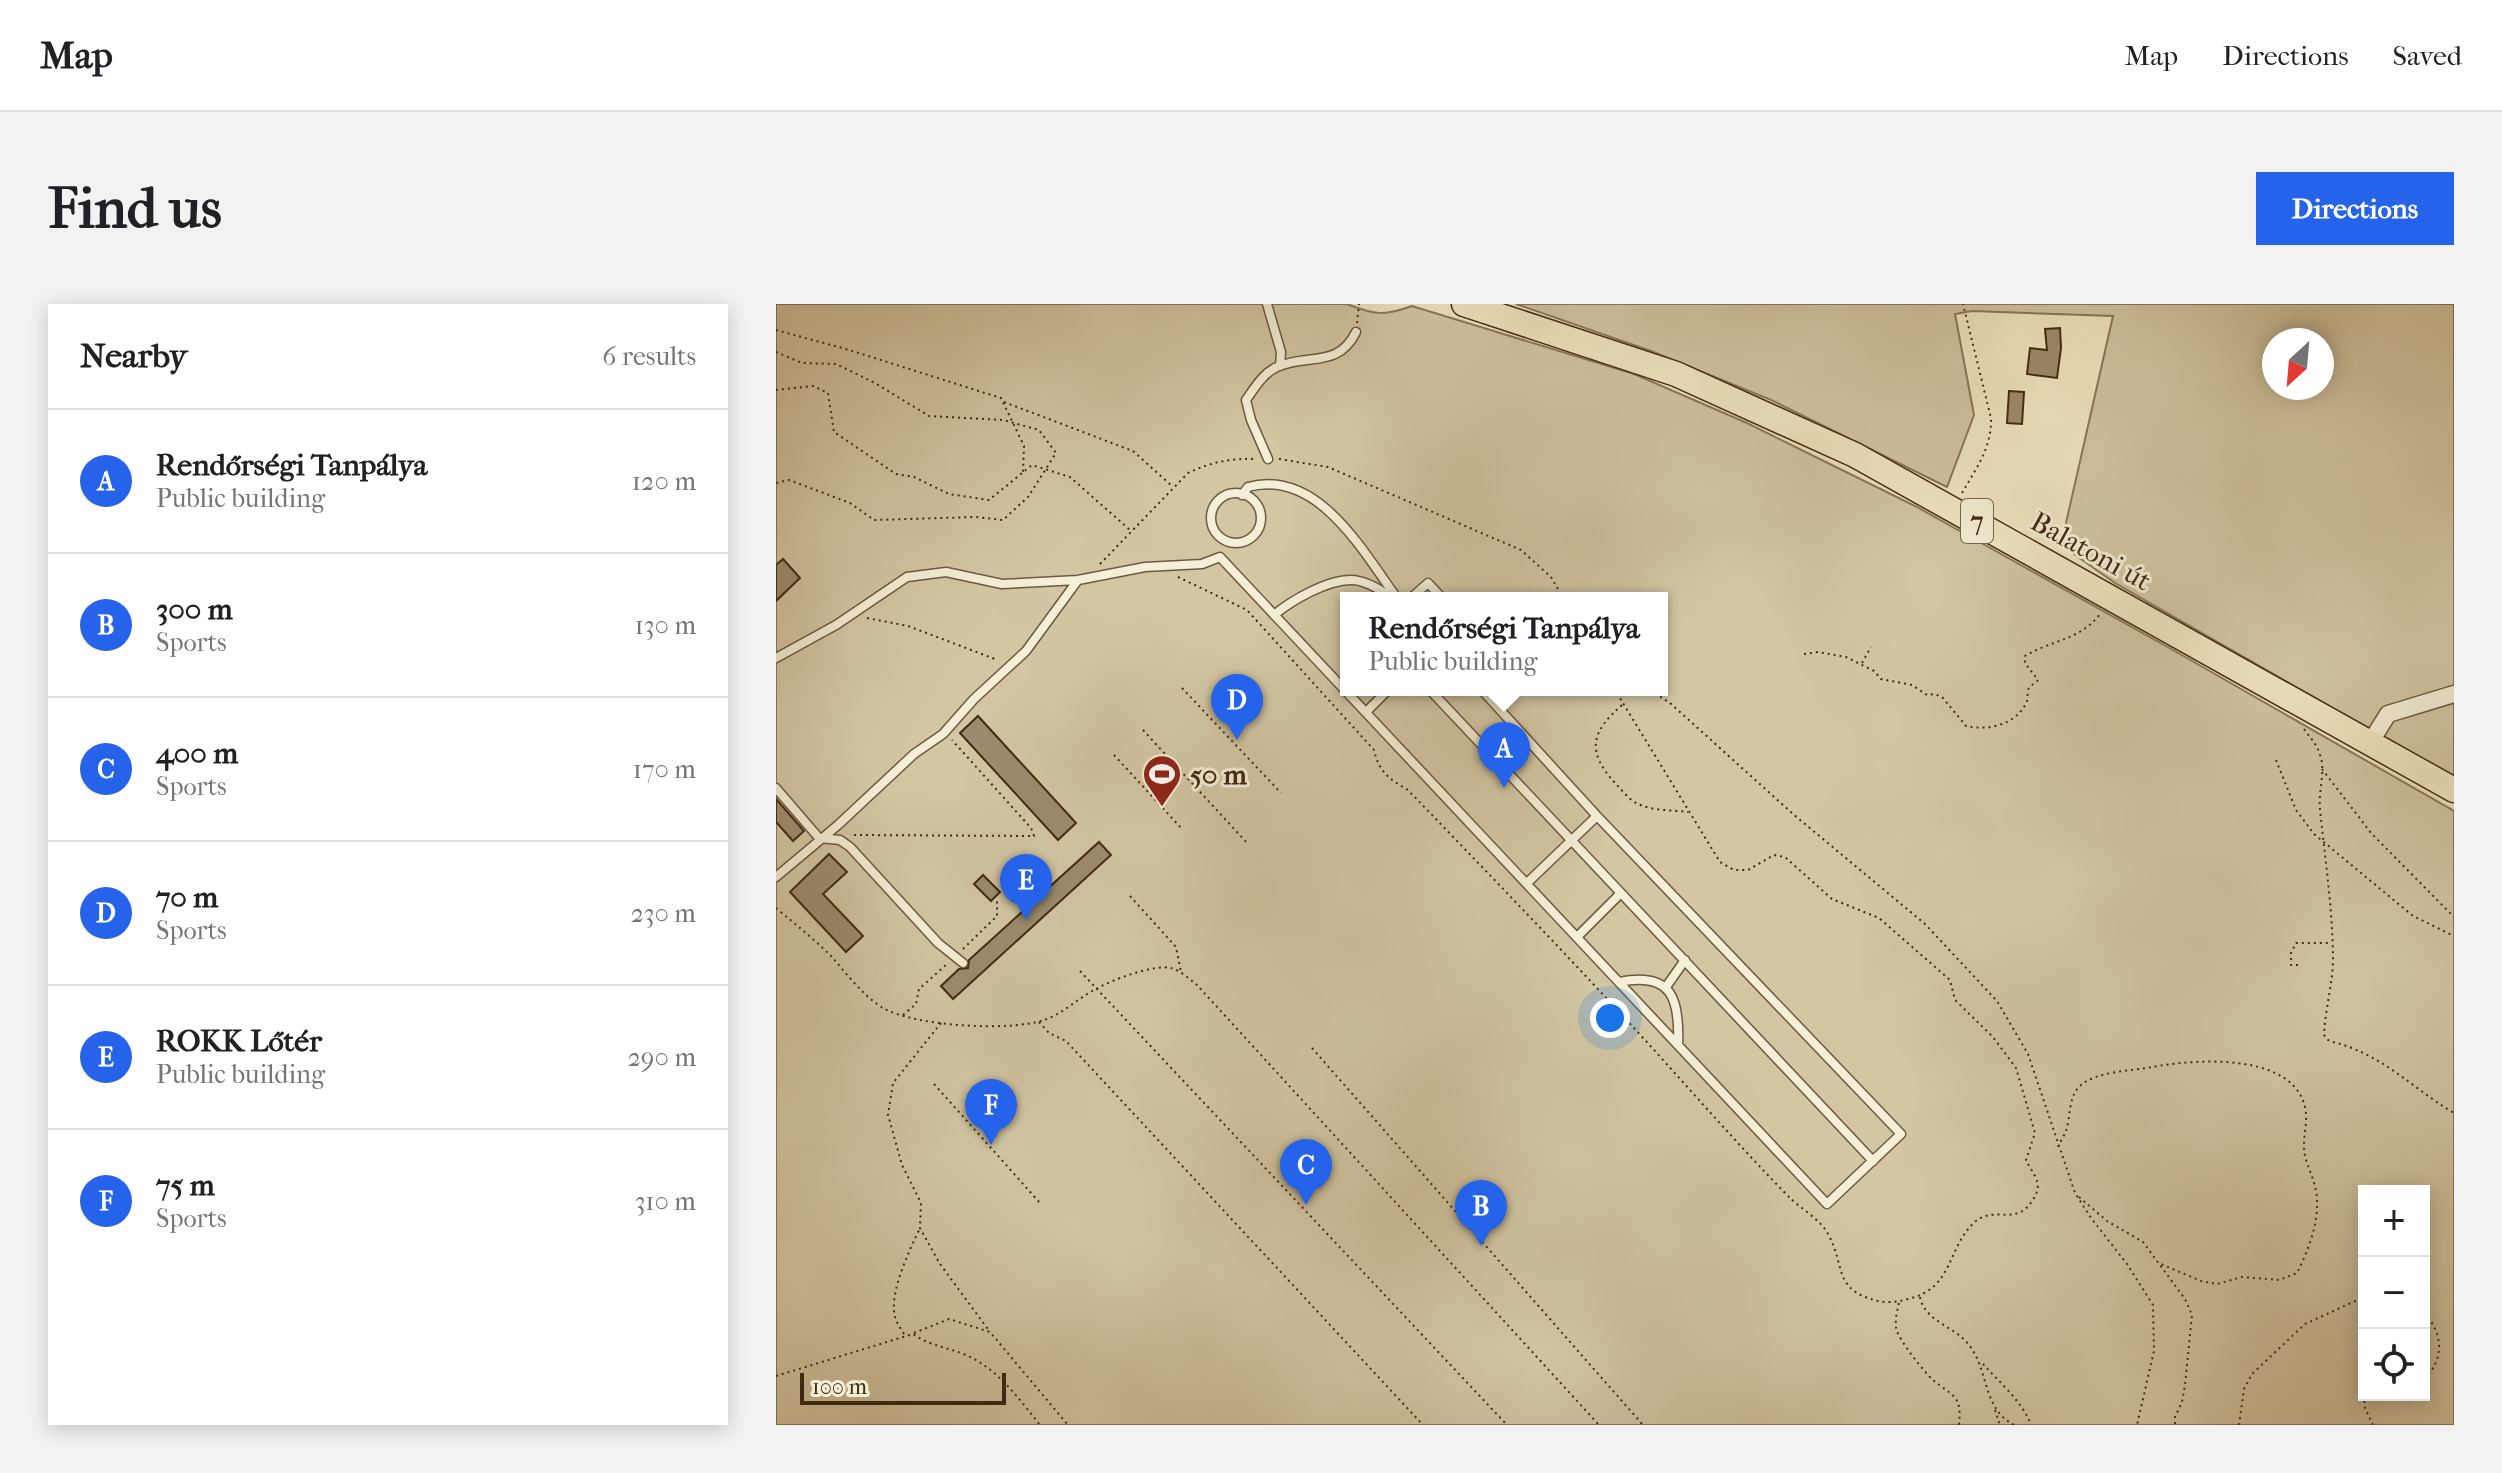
<!DOCTYPE html>
<meta charset="utf-8">
<style>
:root{--surface:#fff;--page:#f2f2f2;--text:#202124;--muted:#757577;--line:#e0e0e0;--accent:#2563eb}
body{margin:0;font-family:"IM FELL French Canon",serif;background:var(--page);color:var(--text)}
.controls{position:absolute;right:24px;bottom:24px;display:grid;overflow:hidden;border-radius:0px;box-shadow:0 4px 20px #0003}
.controls button{width:72px;height:72px;display:grid;place-items:center;padding:0;border:0;border-bottom:2px solid var(--line);background:var(--surface);color:var(--text);font:40px sans-serif}
.compass{position:absolute;left:1486px;top:24px;width:72px;height:72px;border-radius:50%;background:var(--surface);box-shadow:0 4px 20px #0003;rotate:206deg}
.scale{position:absolute;left:24px;bottom:20px;width:206px;box-sizing:border-box;padding-left:8px;border:4px solid #422a12;border-top:0;font-size:22px;line-height:28px;white-space:nowrap;color:#422a12;-webkit-text-stroke:6px #f5efd7;paint-order:stroke}
.you{position:absolute;left:834px;top:714px;width:28px;height:28px;margin:-20px;border:6px solid #fff;border-radius:50%;background:#1a73e8;box-shadow:0 0 0 12px #1a73e833}
.badge{display:grid;place-items:center;width:52px;height:52px;border-radius:50%;background:var(--accent);color:#fff;font-size:26px;font-weight:700}
.pin{position:absolute;translate:-50% -66px;filter:drop-shadow(0 2px 4px #0008)}
.pin::after{content:'';position:absolute;top:42px;width:28px;height:24px;background:inherit;clip-path:polygon(0 0,100% 0,50% 100%)}
.popup{position:absolute;left:564px;top:288px;width:328px;height:104px;box-sizing:border-box;display:grid;place-content:center;border-radius:0px;background:var(--surface);filter:drop-shadow(0 2px 6px #0005);font-size:26px;white-space:nowrap;color:var(--muted)}
.popup b{font-size:30px;color:var(--text)}
.popup::after{content:'';position:absolute;left:50%;top:100%;margin-left:-16px;border:16px solid transparent;border-top-color:var(--surface)}
.list{margin:0;padding:0;list-style:none}
h2{display:flex;justify-content:space-between;align-items:center;height:104px;margin:0;padding:0 32px;font-size:34px}
h2 small{font-size:26px;font-weight:400;color:var(--muted)}
.list li{display:grid;grid-template-columns:52px 1fr auto;gap:24px;align-items:center;box-sizing:border-box;height:144px;padding:0 32px;border-top:2px solid var(--line)}
.list b{display:block;font-size:30px;white-space:nowrap}
.list p{margin:0;font-size:26px;white-space:nowrap;color:var(--muted)}
.list em{font-size:26px;font-style:normal;color:var(--muted)}
.icon{flex:none;width:44px;height:44px;fill:none;stroke:currentColor;stroke-width:2;stroke-linecap:round;stroke-linejoin:round}
.map{position:relative;flex:none;width:1678px;height:1121px;overflow:hidden;border-radius:0px}
header{display:flex;align-items:center;gap:48px;box-sizing:border-box;height:112px;padding:0 40px;background:var(--surface);border-bottom:2px solid var(--line)}
header strong{font-size:38px}
nav{display:flex;gap:44px;margin-inline-start:auto;font-size:28px}
.intro{display:flex;align-items:center;justify-content:space-between;box-sizing:border-box;height:192px;padding:0 48px}
h1{margin:0;font-size:56px}
.button{padding:20px 36px;border-radius:0px;background:var(--accent);color:#fff;font-size:28px;font-weight:700}
main{display:flex;gap:48px;padding:0 48px}
aside{flex:1;background:var(--surface);border-radius:0px;box-shadow:0 4px 20px #0003}
.map>svg:first-child{display:block}
.green{fill:#d2c6a3;stroke:#8a785a;stroke-width:2;fill-rule:evenodd}
.building{fill:#9c8c6d;stroke:#422a12;stroke-width:2}
.lines{fill:none;stroke-linecap:round;stroke-linejoin:round}
.lane-casing{stroke:#6e593e;stroke-width:11}
.street-casing{stroke:#6e593e;stroke-width:19}
.primary-casing{stroke:#422a12;stroke-width:27}
.path{stroke:#422a12;stroke-width:2;stroke-dasharray:2 4;stroke-linecap:butt}
.lane{stroke:#f5efd7;stroke-width:8}
.street{stroke:#f5efd7;stroke-width:16}
.primary{stroke:#f0e6c1;stroke-width:24}
.labels{text-anchor:middle;dominant-baseline:central;stroke-width:6;stroke-linejoin:round;paint-order:stroke}
.shield{fill:#f5efd7;stroke:#78654d;stroke-width:2}
.shield-label{font-size:26px;font-weight:bold;fill:#422a12}
.street-label{font-size:28px;fill:#422a12;stroke:#f5efd7}
.poi-label{font-size:28px;font-weight:bold;fill:#422a12;stroke:#f5efd7;text-anchor:start}
</style>
<header>
<strong>Map</strong>
<nav><a>Map</a><a>Directions</a><a>Saved</a></nav>
</header>
<div class="intro"><h1>Find us</h1><a class="button">Directions</a></div>
<main>
<aside>
<h2>Nearby<small>6 results</small></h2>
<ul class="list">
<li><span class="badge">A</span><div><b>Rendőrségi Tanpálya</b><p>Public building</p></div><em>120 m</em></li>
<li><span class="badge">B</span><div><b>300 m</b><p>Sports</p></div><em>130 m</em></li>
<li><span class="badge">C</span><div><b>400 m</b><p>Sports</p></div><em>170 m</em></li>
<li><span class="badge">D</span><div><b>70 m</b><p>Sports</p></div><em>230 m</em></li>
<li><span class="badge">E</span><div><b>ROKK Lőtér</b><p>Public building</p></div><em>290 m</em></li>
<li><span class="badge">F</span><div><b>75 m</b><p>Sports</p></div><em>310 m</em></li>
</ul>
</aside>
<div class="map">
<svg width="1678" height="1121" viewBox="0 0 1678 1121">
<rect width="100%" height="100%" fill="#f0e6c1"/>
<filter id="stains"><feTurbulence type="fractalNoise" baseFrequency=".0025" numOctaves="4"/><feColorMatrix values="0 0 0 0 .2 0 0 0 0 .09 0 0 0 0 .02 0 0 0 .5 -.17"/></filter>
<radialGradient id="worn" r=".72"><stop offset=".6" stop-color="#630" stop-opacity="0"/><stop offset="1" stop-color="#630" stop-opacity=".3"/></radialGradient>
<path class="green" d="M0 0H571C598 11 609 12 636 2L858 70 971 119 1141 203 1397 346 1678 507V1121H0ZM570 294H886V386H570ZM1588 887H1648V1091H1588Z
M740 0H1678V474L1339 279 1285 241 1337 12 1196 7 1179 10 1198 111 1171 183 995 96 875 47ZM1498 36H1546V84H1498Z"/>
<path class="building" d="M1284 24 1285 44 1281 74 1251 70 1254 44 1271 46 1269 25Z
M1233 87 1248 88 1246 120 1231 119Z
M7 255 24 274 0 297V261Z
M202 412 300 519 282 536 184 429Z
M0 495 28 527 17 537 0 518Z
M323 538 335 551 177 695 165 682 183 665 192 664 193 656Z
M53 550 71 568 47 590 87 632 70 648 14 588Z
M207 571 224 588 215 597 198 580Z"/>
<g class="lines">
<defs>
<path id="lane" d="M491 0 505 48 504 62
M492 155 475 116 470 96C478 85 487 69 501 63 531 49 562 65 580 28
M435 214a25 25 0 1 1 50 0a25 25 0 1 1-50 0Z
M466 191 472 183C542 164 587 248 621 294
M635 294 652 279 666 294
M498 311C516 296 551 276 575 276 589 276 605 286 616 294
M0 354 60 321 131 273 170 268 226 280 302 276 369 263 426 260 444 253 1051 900 1125 830 821 512 706 386
M654 386 1097 857
M590 408 612 386
M0 484 43 534 64 536 74 543 162 639 187 659
M0 573 62 521 138 450 167 430 198 395 250 347 302 276
M751 579 821 512
M801 633 845 589
M843 678C896 667 904 695 902 741
M890 683 909 656"/>
<path id="street" d="M1594 439 1612 410 1678 390"/>
<path id="primary" d="M688 0 900 70 1079 151 1678 486"/>
</defs>
<use href="#lane" class="lane-casing"/>
<use href="#street" class="street-casing"/>
<use href="#primary" class="primary-casing"/>
<path class="path" d="M581 19 583 0
M0 26 70 45 225 94 248 142 247 168
M0 48 26 59 60 60 99 79 153 112 227 116 263 126 280 149 252 193 227 216 200 213 98 216 74 199 13 176 0 179
M0 86 37 82 52 89 58 128 120 170 138 173 173 190 213 196 256 161 294 173 354 226
M228 98 357 147 397 183
M503 155 552 163 745 246 775 273 787 294
M1186 189C1200 165 1216 143 1215 114L1187 0
M324 260 412 169C435 158 455 154 481 155
M402 273 471 306 598 446C603 468 613 475 632 486 703 560 775 634 845 710 901 770 955 834 1013 893 1024 904 1045 916 1052 930 1070 962 1056 986 1102 997 1111 999 1122 998 1132 995 1179 984 1170 943 1200 917 1220 901 1241 924 1258 894 1261 889 1263 883 1261 877 1259 870 1253 863 1250 856L1259 829 1240 764 1217 733 1179 696 1174 676 1103 614 1056 595 1009 553 998 551 972 566H958L944 558 839 386
M91 314 132 322 219 355
M1028 350 1042 348 1070 353 1098 367 1105 375 1136 381 1151 391 1159 390 1167 394 1190 422C1212 427 1241 421 1251 397 1252 393 1251 387 1253 384 1256 380 1260 379 1262 376L1249 359V352C1275 336 1303 337 1324 310
M1086 359 1095 343
M406 384 505 489
M874 386 894 399 1017 510 1149 620 1221 697 1252 750 1299 889 1315 914 1351 960 1377 1001 1378 1047 1361 1121
M846 401C815 428 810 447 839 479 846 486 853 496 862 500 877 507 897 506 912 508
M1528 425C1534 434 1541 440 1544 451 1550 467 1542 488 1544 505 1549 556 1557 606 1557 658 1556 683 1549 707 1548 731L1553 737C1606 749 1634 783 1678 809
M367 426 472 540
M338 451 407 526
M1500 456 1520 506 1538 530 1637 612 1678 632
M1546 465 1595 529 1678 613
M78 531 258 532 255 524 176 436
M354 592 400 643 405 668
M0 604C19 620 38 635 55 652 71 670 86 691 107 704 138 722 233 728 268 716 287 710 302 694 320 685 335 676 378 660 395 664 404 666 413 675 421 681L823 1121
M187 645 221 612V596
M1522 661H1515V649L1520 639H1555
M304 667 731 1121
M127 711 140 700 143 685 171 660
M263 718 273 729 290 737 647 1121
M165 719 117 779 112 811 126 861 145 899 144 924 164 960 214 1028
M536 744 867 1121
M158 780 264 899
M1282 843C1284 838 1288 832 1290 827 1295 812 1292 792 1305 781 1322 767 1355 767 1376 763 1419 755 1523 747 1530 809 1531 823 1526 837 1529 852 1532 864 1538 875 1540 887 1545 914 1533 945 1521 969L1503 976 1466 973 1441 980 1425 977 1385 960
M1303 893 1331 917 1367 938 1409 995 1416 1011 1409 1081 1406 1098 1399 1113V1121
M1144 993C1148 1017 1180 1023 1193 1041 1213 1066 1206 1104 1238 1121
M1123 999C1121 1007 1119 1016 1120 1024 1122 1035 1148 1068 1157 1076 1177 1093 1186 1090 1183 1121
M1648 1009C1667 1028 1669 1056 1648 1075
M138 1029 173 1015 214 1028 292 1121
M128 1030C123 1022 118 1015 118 1006 116 983 134 945 144 924
M1207 1060C1224 1079 1246 1097 1255 1121
M0 1072 137 1030C154 1042 171 1043 190 1051 222 1065 243 1095 264 1121
M1589 1091 1588 1102 1597 1121
M1219 1106 1224 1121
M1463 1121 1468 1085 1476 1070 1529 1020 1588 993"/>
<use href="#lane" class="lane"/>
<use href="#street" class="street"/>
<use href="#primary" class="primary"/>
</g>
<defs>
<symbol id="stadium-pin" viewBox="-11 -11 22 30"><path d="M0 17L-7.5 6A9.5 9.5 0 1 1 7.5 6Z" fill="#8f2418" stroke="#f5efd7"/><path d="M0-5a6.5 5 0 1 0 0 10a6.5 5 0 1 0 0-10ZM-3.5-1.8h7v3.6h-7Z" fill="#fff"/></symbol>
</defs>
<g fill-rule="evenodd">
<use href="#stadium-pin" x="364" y="448" width="44" height="60"/>
</g>
<g class="labels">
<rect class="shield" x="1185" y="195" width="32" height="44" rx="6"/>
<g class="shield-label">
<text x="1201" y="217">7</text>
</g>
<g class="street-label">
<text transform="translate(1315 247) rotate(29)">Balatoni út</text>
</g>
<g class="poi-label">
<text x="414" y="470">50 m</text>
</g>
</g>
<rect width="100%" height="100%" filter="url(#stains)"/>
<rect width="100%" height="100%" fill="url(#worn)"/>
</svg>
<div class="controls">
<button>+</button>
<button>−</button>
<button><svg class="icon" aria-label="locate" viewBox="0 0 24 24"><circle cx="12" cy="12" r="6"/><path d="M12 2v4M12 18v4M2 12h4M18 12h4"/></svg></button>
</div>
<svg class="compass" viewBox="-18 -18 36 36"><path d="M0-13l5 13h-10z" fill="#e53935"/><path d="M0 13l5-13h-10z" fill="#757577"/></svg>
<div class="scale">100 m</div>
<div class="you"></div>
<div class="pin badge" style="left:728px;top:484px">A</div>
<div class="popup"><b>Rendőrségi Tanpálya</b>Public building</div>
<div class="pin badge" style="left:705px;top:942px">B</div>
<div class="pin badge" style="left:530px;top:901px">C</div>
<div class="pin badge" style="left:461px;top:436px">D</div>
<div class="pin badge" style="left:250px;top:616px">E</div>
<div class="pin badge" style="left:215px;top:841px">F</div>
</div>
</main>
